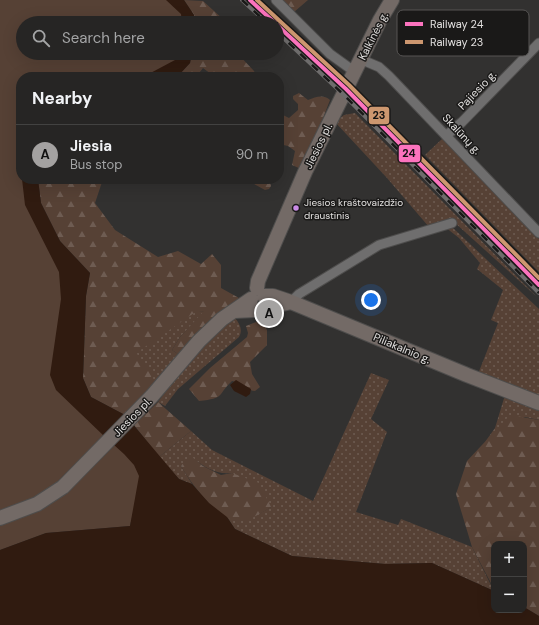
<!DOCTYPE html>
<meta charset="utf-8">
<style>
:root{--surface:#262524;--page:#2e2d2c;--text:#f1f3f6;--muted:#a4a5a6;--line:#424241;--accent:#a4a2a1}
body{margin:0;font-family:"DM Sans",sans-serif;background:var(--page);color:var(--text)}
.controls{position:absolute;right:12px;bottom:12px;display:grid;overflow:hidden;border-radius:8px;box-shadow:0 4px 16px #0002}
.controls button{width:36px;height:36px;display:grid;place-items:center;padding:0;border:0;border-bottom:1px solid var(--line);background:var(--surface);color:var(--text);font:20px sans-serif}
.you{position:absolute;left:371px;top:300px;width:14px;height:14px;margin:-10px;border:3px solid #fff;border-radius:50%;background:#1a73e8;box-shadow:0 0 0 6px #1a73e833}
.badge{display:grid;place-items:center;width:26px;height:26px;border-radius:50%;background:var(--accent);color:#111;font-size:13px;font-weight:700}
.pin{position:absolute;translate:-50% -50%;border:2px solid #fff;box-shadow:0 1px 4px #0006}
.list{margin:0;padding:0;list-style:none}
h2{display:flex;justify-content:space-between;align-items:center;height:52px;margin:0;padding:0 16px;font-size:17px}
h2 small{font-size:13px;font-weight:400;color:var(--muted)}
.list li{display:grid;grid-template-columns:26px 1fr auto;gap:12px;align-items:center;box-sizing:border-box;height:60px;padding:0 16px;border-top:1px solid var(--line)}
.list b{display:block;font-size:15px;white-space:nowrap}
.list p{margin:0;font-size:13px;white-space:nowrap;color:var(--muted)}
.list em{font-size:13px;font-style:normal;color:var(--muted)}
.icon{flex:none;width:22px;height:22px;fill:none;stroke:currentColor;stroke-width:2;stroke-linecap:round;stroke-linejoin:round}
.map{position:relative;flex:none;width:539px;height:625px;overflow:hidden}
.search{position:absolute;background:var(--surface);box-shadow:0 4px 16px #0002;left:16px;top:16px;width:268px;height:44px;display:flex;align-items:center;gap:10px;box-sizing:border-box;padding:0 14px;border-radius:22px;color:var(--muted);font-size:15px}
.panel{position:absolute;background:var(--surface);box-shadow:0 4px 16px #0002;left:16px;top:72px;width:268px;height:112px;border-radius:16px}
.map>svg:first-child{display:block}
.grass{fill:url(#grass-dots)}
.forest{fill:url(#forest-firs)}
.green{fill:#564135}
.water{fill:#301b10}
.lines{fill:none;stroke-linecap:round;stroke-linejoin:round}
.minor-casing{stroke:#4e4d4c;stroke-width:11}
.primary-casing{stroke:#4e4d4c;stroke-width:16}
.minor{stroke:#6f6e6e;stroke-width:9}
.primary{stroke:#736a66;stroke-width:14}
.rail-casing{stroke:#6e6c6c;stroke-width:4}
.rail{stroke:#1a1918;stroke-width:2.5;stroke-dasharray:8;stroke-linecap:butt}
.rail-1-casing{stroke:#1a1918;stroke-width:7}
.rail-2-casing{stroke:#1a1918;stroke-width:7}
.rail-1{stroke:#fc73be;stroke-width:4}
.rail-2{stroke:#cd976f;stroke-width:4}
.bus-dot{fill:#ca8be6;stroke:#1a1918;stroke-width:1.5}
.labels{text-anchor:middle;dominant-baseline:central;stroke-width:3;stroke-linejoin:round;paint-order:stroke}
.bus-label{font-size:10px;fill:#e1dfde;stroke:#1a1918;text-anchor:start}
.street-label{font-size:11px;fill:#e1dfde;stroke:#1a1918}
.key{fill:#1a1918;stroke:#565453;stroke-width:1}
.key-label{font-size:11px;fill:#e1dfde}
.line-badge{stroke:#1a1918;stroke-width:1.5}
.pale-badge-label{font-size:11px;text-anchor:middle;font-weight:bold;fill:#111}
</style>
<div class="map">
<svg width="539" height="625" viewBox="0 0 539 625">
<defs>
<pattern id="grass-dots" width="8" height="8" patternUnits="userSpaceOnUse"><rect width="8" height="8" fill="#564135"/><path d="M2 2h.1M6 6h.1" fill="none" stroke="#6e5c52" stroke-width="1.8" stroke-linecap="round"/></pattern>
<pattern id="forest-firs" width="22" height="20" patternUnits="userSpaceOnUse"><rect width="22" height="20" fill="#564135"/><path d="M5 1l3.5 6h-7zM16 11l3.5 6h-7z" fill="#6e5c52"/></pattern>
</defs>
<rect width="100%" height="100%" fill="#323130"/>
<path class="grass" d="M355 113 537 297 454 222 429 227 387 178 335 122 344 115Z
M443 138 539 239V272L425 155Z
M445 227H452L539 309V398L478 374 498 323 491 320 503 290 477 269 480 263 459 238Z
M205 311 180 337 172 350 178 354 152 387 135 353 194 312Z
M235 318C240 324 243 330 239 337L178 389 165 406 158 402 178 374 225 321Z
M371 373 389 380 371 419 387 432 356 512 398 525 401 519 472 547 494 591 432 563 385 564 292 556 235 529 227 517C244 523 256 516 271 507L232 473C216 475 205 467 192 458L181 466 192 484 179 479 159 457 191 431 212 450 313 501Z
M505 395 539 408V420L525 417 485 442 495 428Z"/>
<path class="forest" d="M184 0 203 1 224 20V23H195L194 15Z
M283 0H308L294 12Z
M192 53H237L254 71 257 77H215L203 68 196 77H177L190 63Z
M299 93 308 100C316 97 323 94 330 100L303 170 292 165 295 151 288 146 279 144V113L289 118 298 110V104L293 99V96Z
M38 179H103L95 203 115 230 158 257 178 251 201 264 212 254 221 265V288L239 298 201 330 178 354 172 350 180 337 204 311 194 313 136 353 151 370 152 387 125 415 91 397 83 378 86 296 90 273 60 241 41 203Z
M245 179H269L271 186 269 189 265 190Z
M261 320 267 330V345L250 362 252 374 260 387 255 391C248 391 244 383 232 381 216 396 226 398 199 401L189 389 210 368 247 337 248 333 246 326Z
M158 402 191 431 159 457 134 425Z
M510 415 539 420V616L524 607V544H494V589L472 547 456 494 467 461Z
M192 457 203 466 221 475 232 473 259 483 271 507C262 513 249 521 238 521 216 519 191 483 181 466L185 461Z"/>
<path class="green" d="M0 0H177L187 23H23V53H187L165 77H21V179H27L64 261 67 377 146 458 130 526 46 533 0 550Z"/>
<path class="water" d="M166 0H184L194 15 195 23H182L181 14Z
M180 53H192L190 63 177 77H143L175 60Z
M22 179H38L41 203 60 241 90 273 86 296 83 378 91 397 125 415 179 479 192 484 209 503 227 517 235 529 292 556 385 564 432 563 494 591V610H524V607L539 616V625H0V550L46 533 130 526 139 476 134 465 124 454 104 436 56 390 50 375 61 299 59 272 25 205Z
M236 380 251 389 250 394 246 397 234 391 230 385Z"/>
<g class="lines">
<defs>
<path id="minor" d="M276 0 330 54 355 72
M360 59 379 67 389 76 539 233
M447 135 462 122 539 43
M291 302 299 294 379 245 452 223"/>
<path id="primary" d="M257 288 258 281 305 172 380 20 392 0
M264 296H273L291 302 467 375 539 403
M234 311 257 310 291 302
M0 518 37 504 63 487 152 396 199 341 222 319 251 299"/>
</defs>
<use href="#minor" class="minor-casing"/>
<use href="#primary" class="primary-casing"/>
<use href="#minor" class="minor"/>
<use href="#primary" class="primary"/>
<defs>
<path id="rail" d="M242 0 267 23
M277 32 344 95 539 293"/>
</defs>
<use href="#rail" class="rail-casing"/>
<use href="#rail" class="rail"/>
<defs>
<path id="rail-1" d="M250 0 275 23
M277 25 346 89 539 285"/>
<path id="rail-2" d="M257 0 349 85 539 278"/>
</defs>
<use href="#rail-1" class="rail-1-casing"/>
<use href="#rail-2" class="rail-2-casing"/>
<use href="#rail-1" class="rail-1"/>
<use href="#rail-2" class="rail-2"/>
</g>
<circle class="bus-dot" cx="296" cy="208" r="3.5"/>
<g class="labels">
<g class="bus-label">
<text x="304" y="202">Jiesios kraštovaizdžio<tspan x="304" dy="13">draustinis</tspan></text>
</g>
<g class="street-label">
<text transform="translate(373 36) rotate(-63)">Kalkinės g.</text>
<text transform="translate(477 90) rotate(-46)">Pajiesio g.</text>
<text transform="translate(462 134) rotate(47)">Skalūnų g.</text>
<text transform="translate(318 146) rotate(-64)">Jiesios pl.</text>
<text transform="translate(402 348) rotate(23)">Piliakalnio g.</text>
<text transform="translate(132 417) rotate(-46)">Jiesios pl.</text>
</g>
</g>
<rect x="397" y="10" width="132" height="46" rx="6" class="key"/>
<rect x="405" y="22" width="18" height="4" fill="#fc73be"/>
<rect x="405" y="40" width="18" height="4" fill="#cd976f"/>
<g class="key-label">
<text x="430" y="28">Railway 24</text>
<text x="430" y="46">Railway 23</text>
</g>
<g class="line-badge">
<rect x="368" y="106" width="22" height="19" rx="4" fill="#cd976f"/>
<rect x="398" y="144" width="23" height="19" rx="4" fill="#fc73be"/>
</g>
<g class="pale-badge-label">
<text x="379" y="119">23</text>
<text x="409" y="157">24</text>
</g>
</svg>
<div class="controls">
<button>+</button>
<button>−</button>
</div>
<div class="you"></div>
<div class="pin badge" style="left:269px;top:313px">A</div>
<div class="search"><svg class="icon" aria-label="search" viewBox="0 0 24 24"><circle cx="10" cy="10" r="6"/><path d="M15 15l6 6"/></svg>Search here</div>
<section class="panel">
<h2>Nearby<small></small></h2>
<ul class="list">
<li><span class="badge">A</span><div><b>Jiesia</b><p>Bus stop</p></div><em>90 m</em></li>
</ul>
</section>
</div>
